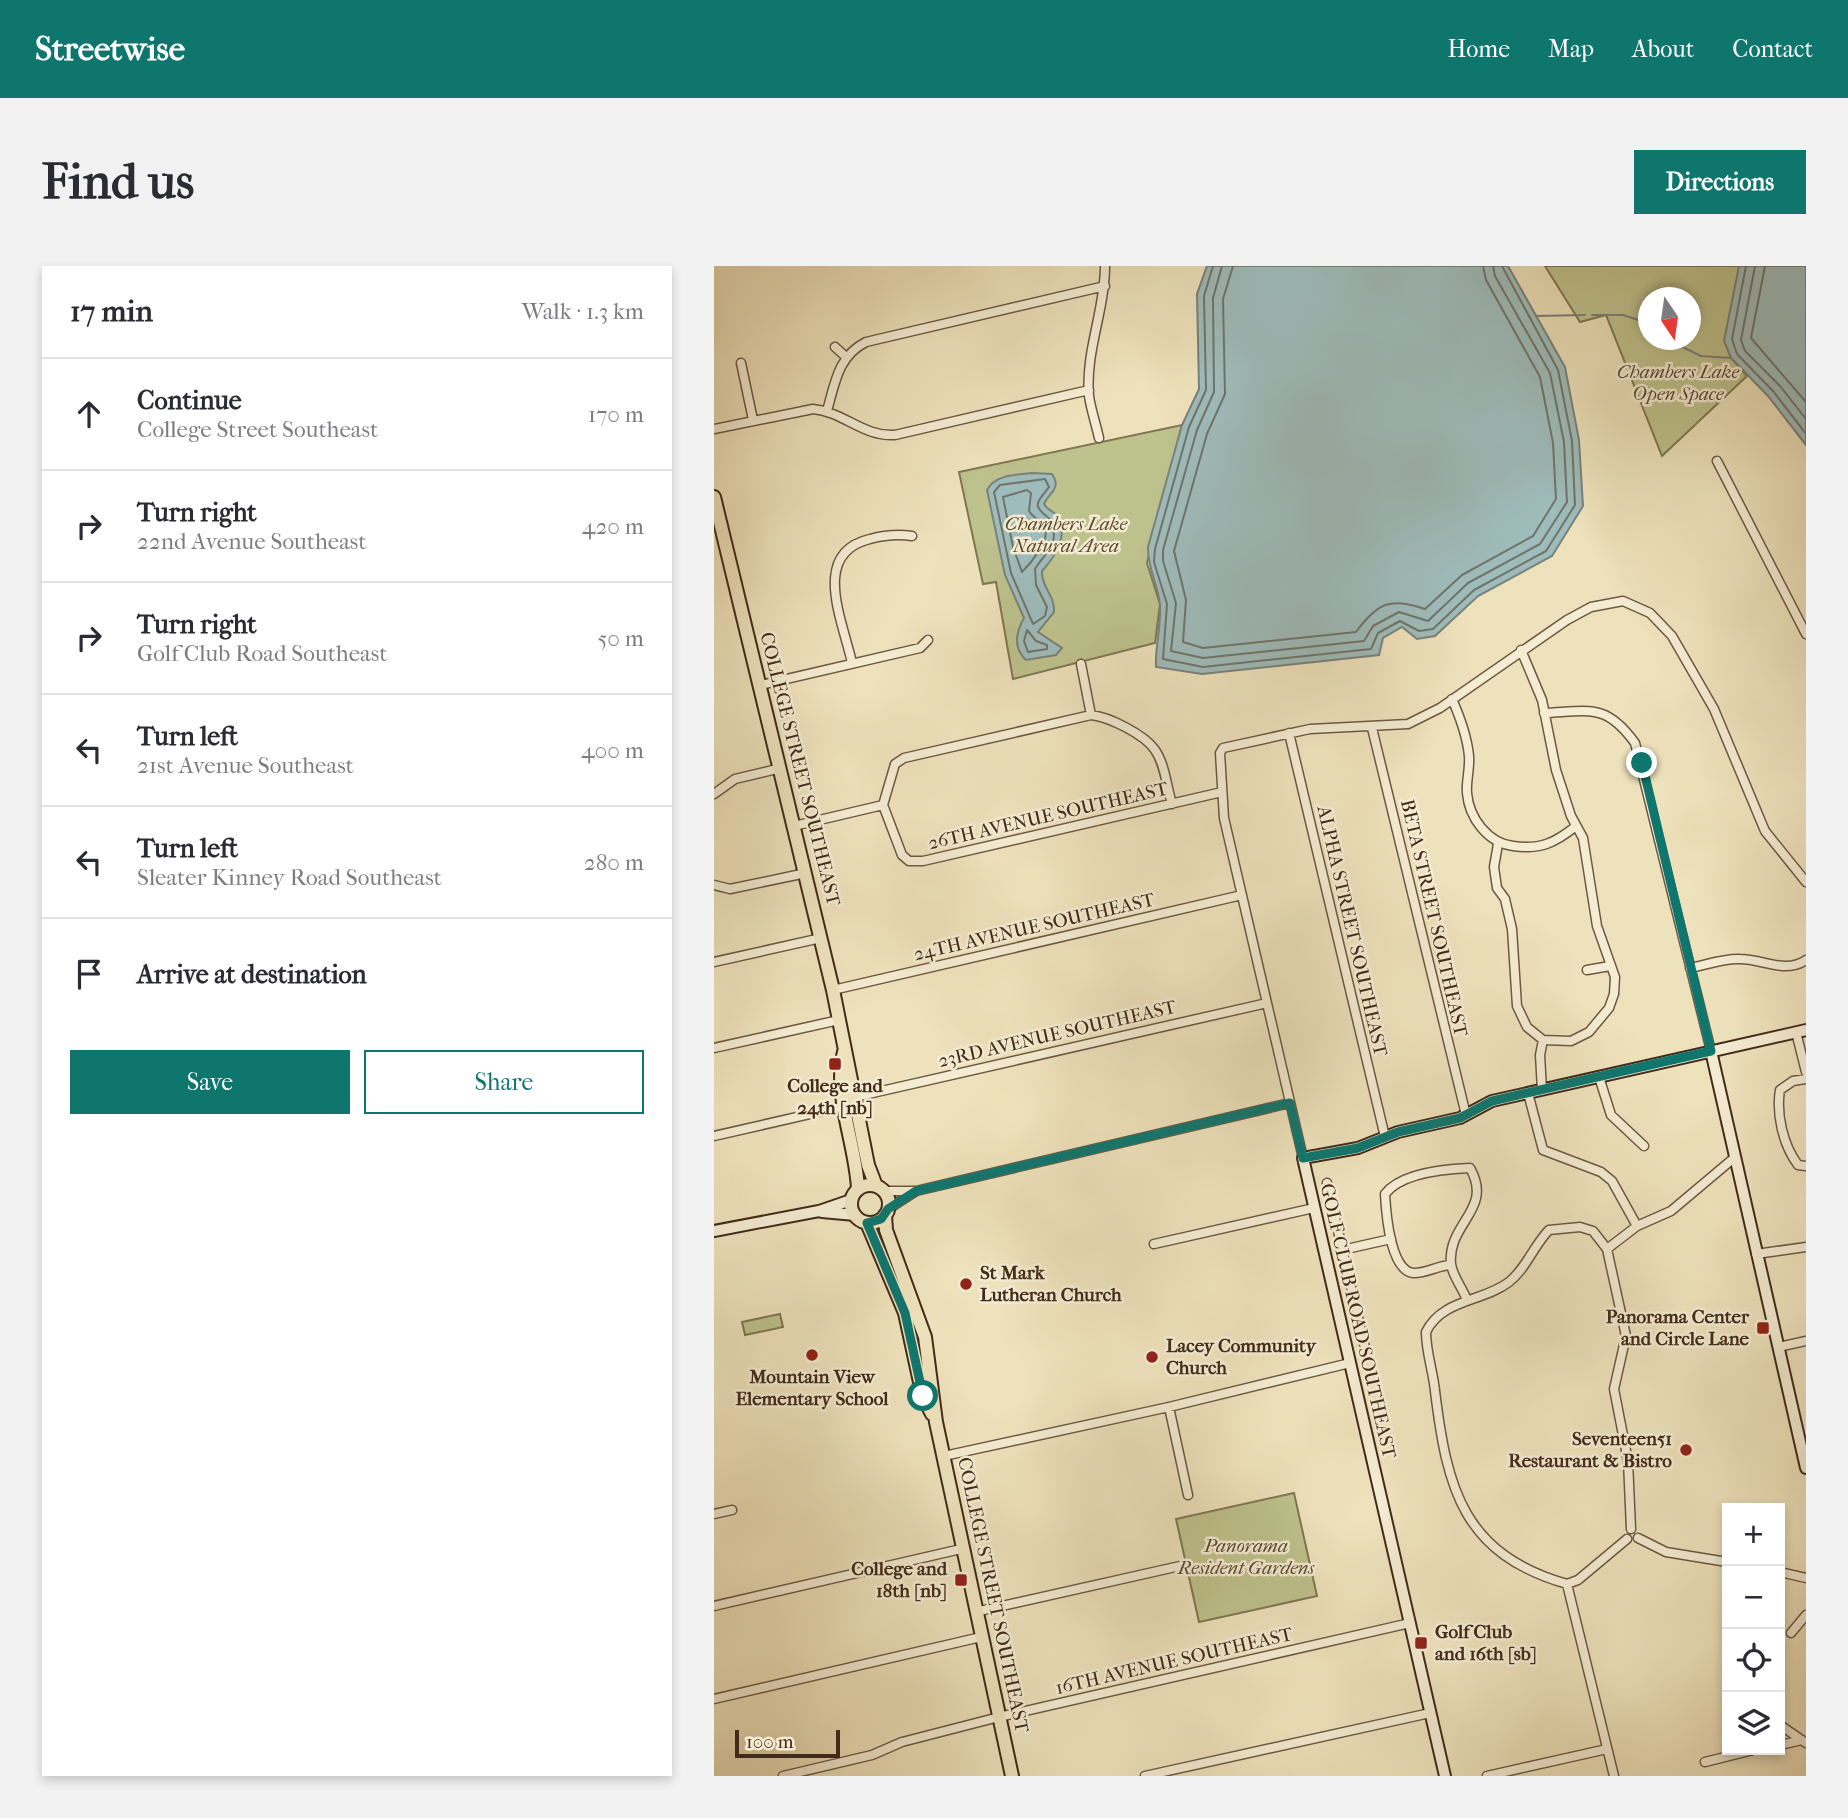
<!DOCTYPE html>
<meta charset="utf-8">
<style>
:root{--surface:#fff;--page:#f2f2f3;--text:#2b2b33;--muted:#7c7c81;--line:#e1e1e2;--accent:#0f766e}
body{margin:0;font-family:"IM FELL French Canon",serif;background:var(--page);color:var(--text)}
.controls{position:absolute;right:21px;bottom:21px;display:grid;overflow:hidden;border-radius:0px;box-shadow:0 4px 10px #0003}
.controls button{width:63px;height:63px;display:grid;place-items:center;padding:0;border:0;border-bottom:2px solid var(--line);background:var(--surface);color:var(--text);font:35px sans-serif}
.compass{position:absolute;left:924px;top:21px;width:63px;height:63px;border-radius:50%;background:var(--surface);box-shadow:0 4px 10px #0003;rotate:167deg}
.scale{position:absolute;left:21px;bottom:18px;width:105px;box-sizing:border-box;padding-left:7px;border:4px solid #422b1a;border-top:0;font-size:19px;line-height:24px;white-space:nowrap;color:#422b1a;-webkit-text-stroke:5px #f4ecd3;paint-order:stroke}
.stop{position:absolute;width:21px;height:21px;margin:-16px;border:5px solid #0f766e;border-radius:50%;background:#fff}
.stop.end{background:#0f766e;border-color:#fff;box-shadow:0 2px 7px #0008}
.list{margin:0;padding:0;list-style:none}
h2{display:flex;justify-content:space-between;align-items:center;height:91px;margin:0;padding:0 28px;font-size:30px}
h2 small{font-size:23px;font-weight:400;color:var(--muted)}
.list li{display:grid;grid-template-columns:46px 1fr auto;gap:21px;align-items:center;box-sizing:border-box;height:112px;padding:0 28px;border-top:2px solid var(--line)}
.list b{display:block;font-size:26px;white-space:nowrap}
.list p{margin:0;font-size:23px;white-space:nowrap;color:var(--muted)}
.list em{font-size:23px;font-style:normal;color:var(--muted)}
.actions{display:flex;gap:14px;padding:21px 28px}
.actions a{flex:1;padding:16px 0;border:2px solid var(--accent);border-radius:0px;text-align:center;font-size:24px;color:var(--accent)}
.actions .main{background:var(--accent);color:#fff}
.icon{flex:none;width:38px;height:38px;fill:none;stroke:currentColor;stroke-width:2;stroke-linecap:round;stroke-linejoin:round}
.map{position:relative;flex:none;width:1092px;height:1510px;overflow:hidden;border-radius:0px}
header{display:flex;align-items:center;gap:42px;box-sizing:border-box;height:98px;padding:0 35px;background:var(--accent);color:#fff}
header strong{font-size:33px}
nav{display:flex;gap:38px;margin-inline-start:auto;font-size:24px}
.intro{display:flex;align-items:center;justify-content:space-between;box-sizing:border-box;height:168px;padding:0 42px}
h1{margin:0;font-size:49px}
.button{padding:18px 32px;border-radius:0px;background:var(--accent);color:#fff;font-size:24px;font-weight:700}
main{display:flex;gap:42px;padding:0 42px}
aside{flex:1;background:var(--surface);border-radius:0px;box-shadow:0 4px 10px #0003}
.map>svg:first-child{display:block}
.green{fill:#bec28d;stroke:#807654;stroke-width:2;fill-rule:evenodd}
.water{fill:#9ebcbb;stroke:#79827b;stroke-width:2}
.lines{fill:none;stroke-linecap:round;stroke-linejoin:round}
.shore{stroke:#70746a;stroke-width:2}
.stream{stroke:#79827b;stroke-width:2}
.street-casing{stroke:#6d5942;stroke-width:11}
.secondary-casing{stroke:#422b1a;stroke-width:14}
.primary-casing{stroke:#422b1a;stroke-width:16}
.street{stroke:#f4ecd3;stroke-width:8}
.secondary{stroke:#f4ecd3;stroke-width:10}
.primary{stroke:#eee2bc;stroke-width:12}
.route{stroke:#0f766e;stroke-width:9}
.poi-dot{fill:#8f2418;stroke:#f4ecd3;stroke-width:2.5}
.labels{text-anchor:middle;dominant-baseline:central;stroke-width:5;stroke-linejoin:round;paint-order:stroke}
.park-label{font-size:19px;font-style:italic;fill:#5b4931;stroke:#f4ecd3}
.street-label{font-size:19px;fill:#422b1a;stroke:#f4ecd3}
.poi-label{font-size:19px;font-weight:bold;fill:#422b1a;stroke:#f4ecd3;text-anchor:start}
</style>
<header>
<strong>Streetwise</strong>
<nav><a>Home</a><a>Map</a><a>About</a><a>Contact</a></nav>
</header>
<div class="intro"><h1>Find us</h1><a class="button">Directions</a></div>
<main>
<aside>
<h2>17 min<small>Walk · 1.3 km</small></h2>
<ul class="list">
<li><svg class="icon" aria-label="ahead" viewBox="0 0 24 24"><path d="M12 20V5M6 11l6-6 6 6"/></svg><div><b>Continue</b><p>College Street Southeast</p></div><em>170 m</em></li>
<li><svg class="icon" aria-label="right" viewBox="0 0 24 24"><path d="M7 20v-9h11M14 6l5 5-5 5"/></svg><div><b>Turn right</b><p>22nd Avenue Southeast</p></div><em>420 m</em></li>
<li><svg class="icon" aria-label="right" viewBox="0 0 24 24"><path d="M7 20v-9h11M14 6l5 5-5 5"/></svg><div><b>Turn right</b><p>Golf Club Road Southeast</p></div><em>50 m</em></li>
<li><svg class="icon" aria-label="left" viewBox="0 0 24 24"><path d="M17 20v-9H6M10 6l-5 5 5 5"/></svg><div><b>Turn left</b><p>21st Avenue Southeast</p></div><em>400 m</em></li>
<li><svg class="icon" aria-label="left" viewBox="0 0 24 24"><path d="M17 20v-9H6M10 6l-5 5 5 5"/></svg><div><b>Turn left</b><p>Sleater Kinney Road Southeast</p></div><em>280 m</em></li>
<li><svg class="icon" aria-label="arrive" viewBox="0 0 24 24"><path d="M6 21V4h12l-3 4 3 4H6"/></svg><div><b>Arrive at destination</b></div></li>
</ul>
<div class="actions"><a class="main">Save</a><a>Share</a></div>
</aside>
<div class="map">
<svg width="1092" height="1510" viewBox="0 0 1092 1510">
<rect width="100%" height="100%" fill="#eee2bc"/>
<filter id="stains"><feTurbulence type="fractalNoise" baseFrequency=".00286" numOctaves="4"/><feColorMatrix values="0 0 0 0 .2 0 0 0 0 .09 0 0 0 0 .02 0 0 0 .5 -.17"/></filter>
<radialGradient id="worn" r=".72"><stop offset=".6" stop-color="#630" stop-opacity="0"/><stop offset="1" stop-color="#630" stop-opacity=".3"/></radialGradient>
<path class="green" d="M831 0H1025L1017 92 1033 110 948 190 892 49 866 56ZM934 32H976V74H934Z
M468 159 433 297 446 338 441 377 299 413 282 316 269 318 245 206Z
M66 1048 69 1061 31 1069 28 1056Z
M580 1227 603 1330 485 1356 462 1253Z"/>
<path class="water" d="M493 0H794L851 101 865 174 869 240 838 290 764 330 721 370 703 373 688 361 669 372 665 389 488 408 442 401C441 380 447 361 446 340 445 320 433 302 434 281L468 159 485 123 483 28Z
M1025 0H1092V179L1054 130 1017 92 1010 75Z
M319 207 338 208C348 223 335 226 330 238 333 244 338 244 342 249 357 268 340 292 328 305 327 321 341 329 340 346L324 366 348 382 342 389 312 394C299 382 302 366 310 352L291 309 273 224C281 208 303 209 319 207Z"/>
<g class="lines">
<path class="shore" d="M499 0 490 30 492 124 475 161 441 283 440 296 453 338 449 393 489 401 657 383 664 367 686 355 705 365 719 363 760 324 832 285 861 239 858 175 844 104 788 0
M508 0 499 32 500 126 483 164 449 284V295L462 337 457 385 489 392 650 375 659 360 685 346 714 355 754 317 826 278 853 236 850 176 836 107 781 10 779 0
M519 0 509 33 511 128 493 168 460 285 472 334 469 376 489 382 642 366C664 336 677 331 711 343L748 309 819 270 842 233 839 177 826 111 772 14 769 0
M1032 0 1018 73 1023 88 1059 125 1092 168
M1041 0 1027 74 1031 85 1066 120 1092 153
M1051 0 1037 72 1092 136
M331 213 335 221C320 240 319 239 338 255 345 281 332 285 321 303L322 319 333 341 331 350 319 358 297 307 280 226 286 219Z
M313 224 317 227 315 245C319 252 328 255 331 262 336 275 316 298 308 306L299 281 289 231Z
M313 364 322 375 333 379V383L314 386 310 375Z"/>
<path class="stream" d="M878 49H909L934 57
M822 50 871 49
M954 74 987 90 1017 92"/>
<defs>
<path id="street" d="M121 81 131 90
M27 97 39 154
M113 145C121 117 124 90 152 76L391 20
M0 163 99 143C130 146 149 171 181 169L375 124
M385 172C382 158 377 144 375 130 371 86 391 44 391 0
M1003 195 1092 368
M807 384 828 434 842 504 857 550 869 572 883 660 901 711 900 728 895 742 875 766 857 775 829 774
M138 397C129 355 96 287 156 273 171 269 183 268 198 270
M367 398 377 449
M47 419 206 382 214 374
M738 433C746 451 753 470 755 490 756 503 752 515 753 527 755 552 774 577 799 580 826 584 841 577 862 560
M830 447C876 445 892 437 921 477L997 785
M658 462 752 849
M575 467 671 871
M0 528 21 513 67 502
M458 538C453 522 451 498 441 484 430 468 395 451 377 449L190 492 181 498 169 539 188 589 195 595H209L508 526
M80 560 169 539
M784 578 780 601 783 622 791 633 798 663 803 740 813 761 829 774
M0 619 16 623 92 607
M0 696 107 672
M976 702C992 699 1010 692 1026 693 1049 693 1071 708 1092 694
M873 704 896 700
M119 724 528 629
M1082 766 1092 806
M0 782 125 754
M885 811 897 849 930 880
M1092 813 1079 815 1066 824C1062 848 1069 879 1084 899L1092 900
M828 824 826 789 829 774
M814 827 829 884 887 906 898 915 923 960
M141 831 553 737
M0 870 131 840
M589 892 510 552 506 487 509 482 596 463 694 458 726 442 853 354 877 341 909 335 936 347 958 370 1000 443 1051 565 1092 616
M613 917 652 1086
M170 925H202L576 837
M174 943 202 925
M440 978 600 942
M893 983 923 960 957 945 1020 892
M628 984 677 973
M1042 988 1092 981
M737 999C725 999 711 1008 699 1007 676 1004 672 946 671 928 687 907 731 903 756 902 780 944 733 957 737 998 738 1009 749 1023 753 1034
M1064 1081 1092 1075
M455 1141 474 1229
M230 1190 455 1141 636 1097
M0 1248 18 1244
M924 1272 952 1286 1013 1296
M913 1273 864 1314 853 1318C749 1288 733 1223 721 1125 719 1105 712 1086 712 1066 728 1033 769 1036 795 1016 812 1003 820 979 835 964L866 961 879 965 893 983 912 1070 900 1123 914 1195 917 1263
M1066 1306 1092 1312
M853 1318 900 1510
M0 1340 247 1283
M261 1346 466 1300
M1077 1367 1092 1349
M0 1433 267 1371
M1066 1459 1092 1477
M1066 1479 1088 1474
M991 1496 1039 1484
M69 1510 158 1489 188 1476 285 1451 696 1357
M431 1510 716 1447
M773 1510 893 1483"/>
<path id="secondary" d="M997 785 1092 1202
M108 946 141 949
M0 965 105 945 137 934
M731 1510 589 892 644 882 684 866 746 852 778 835 1092 764"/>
<path id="primary" d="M0 231 119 724 154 899 162 920
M130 786C119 830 142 878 144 923
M137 938a19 19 0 1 1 38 0a19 19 0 1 1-38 0Z
M171 949 172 964 211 1071 222 1156 298 1510
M153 957 191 1047 209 1130 218 1148"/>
</defs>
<use href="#street" class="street-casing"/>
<use href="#secondary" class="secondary-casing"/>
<use href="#primary" class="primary-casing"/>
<use href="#street" class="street"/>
<use href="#secondary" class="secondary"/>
<use href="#primary" class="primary"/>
</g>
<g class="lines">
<path class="route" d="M209 1130 191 1047 153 957 167 953 174 943 202 925 576 837 589 892 644 882 684 866 746 852 778 835 997 785 928 497"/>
</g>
<g class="poi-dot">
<rect x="114" y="791" width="14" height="14" rx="3.5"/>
<circle cx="252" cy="1018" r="7"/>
<rect x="1042" y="1055" width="14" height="14" rx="3.5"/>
<circle cx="98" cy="1089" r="7"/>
<circle cx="438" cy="1091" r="7"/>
<circle cx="972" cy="1184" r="7"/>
<rect x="240" y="1307" width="14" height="14" rx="3.5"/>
<rect x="700" y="1370" width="14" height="14" rx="3.5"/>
</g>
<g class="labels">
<g class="park-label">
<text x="964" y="106">Chambers Lake<tspan x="964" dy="22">Open Space</tspan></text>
<text x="352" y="258">Chambers Lake<tspan x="352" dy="22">Natural Area</tspan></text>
<text x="532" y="1280">Panorama<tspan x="532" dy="22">Resident Gardens</tspan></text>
</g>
<g class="street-label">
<text transform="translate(86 503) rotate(76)">COLLEGE STREET SOUTHEAST</text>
<text transform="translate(334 550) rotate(-13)">26TH AVENUE SOUTHEAST</text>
<text transform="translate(720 652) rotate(77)">BETA STREET SOUTHEAST</text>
<text transform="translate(320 661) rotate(-13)">24TH AVENUE SOUTHEAST</text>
<text transform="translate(638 665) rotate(77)">ALPHA STREET SOUTHEAST</text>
<text transform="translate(343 768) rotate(-13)">23RD AVENUE SOUTHEAST</text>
<text transform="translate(644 1055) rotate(77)">GOLF CLUB ROAD SOUTHEAST</text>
<text transform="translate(279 1329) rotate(78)">COLLEGE STREET SOUTHEAST</text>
<text transform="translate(460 1395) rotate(-13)">16TH AVENUE SOUTHEAST</text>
</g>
<g class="poi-label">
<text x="121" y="820" text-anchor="middle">College and<tspan x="121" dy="22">24th [nb]</tspan></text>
<text x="266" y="1007">St Mark<tspan x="266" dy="22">Lutheran Church</tspan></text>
<text x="1035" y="1051" text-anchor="end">Panorama Center<tspan x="1035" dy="22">and Circle Lane</tspan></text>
<text x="452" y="1080">Lacey Community<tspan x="452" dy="22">Church</tspan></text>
<text x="98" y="1111" text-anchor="middle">Mountain View<tspan x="98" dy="22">Elementary School</tspan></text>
<text x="958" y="1173" text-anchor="end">Seventeen51<tspan x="958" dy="22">Restaurant &amp; Bistro</tspan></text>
<text x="233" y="1303" text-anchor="end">College and<tspan x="233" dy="22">18th [nb]</tspan></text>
<text x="721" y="1366">Golf Club<tspan x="721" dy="22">and 16th [sb]</tspan></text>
</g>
</g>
<rect width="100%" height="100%" filter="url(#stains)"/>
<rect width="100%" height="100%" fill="url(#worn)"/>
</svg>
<div class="controls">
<button>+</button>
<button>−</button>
<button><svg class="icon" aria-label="locate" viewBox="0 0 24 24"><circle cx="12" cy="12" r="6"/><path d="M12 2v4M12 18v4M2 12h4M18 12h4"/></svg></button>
<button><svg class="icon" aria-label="layers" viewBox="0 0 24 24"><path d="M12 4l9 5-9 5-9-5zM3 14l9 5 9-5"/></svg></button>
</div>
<svg class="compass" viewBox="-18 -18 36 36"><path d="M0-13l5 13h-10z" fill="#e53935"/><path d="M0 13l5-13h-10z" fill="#7c7c81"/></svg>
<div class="scale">100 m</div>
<div class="stop" style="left:209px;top:1130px"></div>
<div class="stop end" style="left:928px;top:497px"></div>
</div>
</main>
